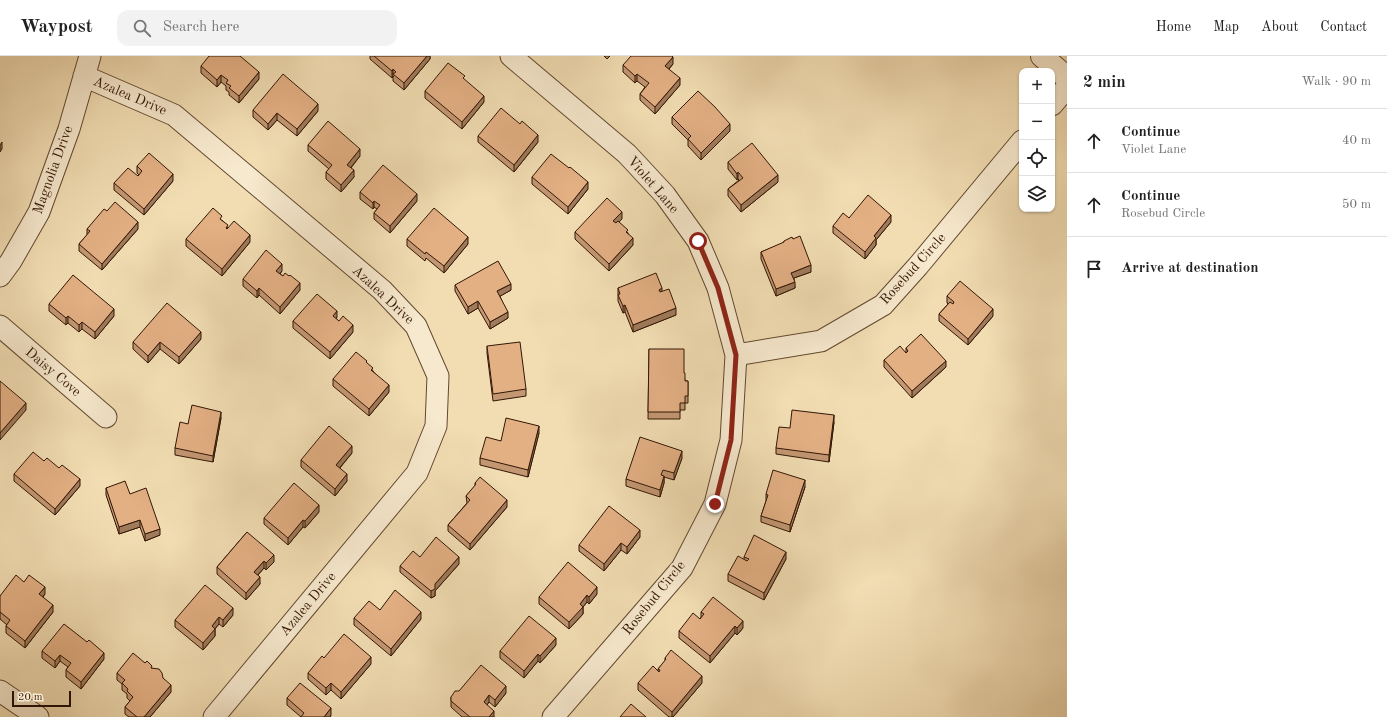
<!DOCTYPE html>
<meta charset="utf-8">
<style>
:root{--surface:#fff;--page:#f2f2f2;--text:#222;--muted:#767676;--line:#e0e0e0}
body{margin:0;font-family:"Old Standard TT",serif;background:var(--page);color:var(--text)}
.controls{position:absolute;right:12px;top:12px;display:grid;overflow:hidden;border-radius:8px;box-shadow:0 1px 3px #0004}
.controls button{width:36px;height:36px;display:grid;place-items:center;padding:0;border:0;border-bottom:1px solid var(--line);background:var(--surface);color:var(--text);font:20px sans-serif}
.scale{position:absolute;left:12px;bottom:10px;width:59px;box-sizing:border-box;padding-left:4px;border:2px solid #321605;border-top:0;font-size:11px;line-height:14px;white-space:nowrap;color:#321605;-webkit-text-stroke:3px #f7e9ce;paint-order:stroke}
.stop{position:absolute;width:12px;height:12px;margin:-9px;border:3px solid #8f2418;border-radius:50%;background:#fff}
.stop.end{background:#8f2418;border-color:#fff;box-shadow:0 1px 4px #0008}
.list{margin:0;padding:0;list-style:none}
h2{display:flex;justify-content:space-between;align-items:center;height:52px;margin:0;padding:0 16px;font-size:17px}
h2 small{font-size:13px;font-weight:400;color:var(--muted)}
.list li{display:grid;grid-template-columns:26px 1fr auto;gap:12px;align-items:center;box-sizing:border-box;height:64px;padding:0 16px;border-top:1px solid var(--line)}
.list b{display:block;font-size:15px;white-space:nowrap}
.list p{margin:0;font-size:13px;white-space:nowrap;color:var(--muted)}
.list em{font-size:13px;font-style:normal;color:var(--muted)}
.icon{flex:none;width:22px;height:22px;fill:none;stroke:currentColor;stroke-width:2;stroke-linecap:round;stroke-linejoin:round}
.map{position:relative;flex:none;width:1067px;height:661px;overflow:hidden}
header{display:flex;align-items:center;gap:24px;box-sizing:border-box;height:56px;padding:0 20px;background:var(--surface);border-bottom:1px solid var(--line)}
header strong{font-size:19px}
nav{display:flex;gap:22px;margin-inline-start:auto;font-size:14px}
.search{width:280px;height:36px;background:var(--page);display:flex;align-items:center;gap:10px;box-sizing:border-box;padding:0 14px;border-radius:12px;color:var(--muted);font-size:15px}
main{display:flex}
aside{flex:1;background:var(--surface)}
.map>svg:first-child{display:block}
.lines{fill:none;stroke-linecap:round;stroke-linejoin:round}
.minor-casing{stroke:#624830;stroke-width:23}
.tertiary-casing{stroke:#624830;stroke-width:24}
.minor{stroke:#f7e9ce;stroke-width:21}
.tertiary{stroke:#f7e9ce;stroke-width:22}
.wall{fill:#c39772;stroke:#321605}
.shaded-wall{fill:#9f7b5c;stroke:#321605}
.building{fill:#e3b084;stroke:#321605}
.route{stroke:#8f2418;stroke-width:5}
.labels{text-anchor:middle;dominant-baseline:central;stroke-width:4;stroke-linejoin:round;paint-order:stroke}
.street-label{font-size:14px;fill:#321605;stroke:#f7e9ce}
</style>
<header>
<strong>Waypost</strong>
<div class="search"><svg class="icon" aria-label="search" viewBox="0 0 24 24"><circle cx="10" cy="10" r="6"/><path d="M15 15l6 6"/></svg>Search here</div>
<nav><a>Home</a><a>Map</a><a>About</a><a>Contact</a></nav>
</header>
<main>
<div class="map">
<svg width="1067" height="661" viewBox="0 0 1067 661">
<rect width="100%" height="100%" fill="#f2ddb3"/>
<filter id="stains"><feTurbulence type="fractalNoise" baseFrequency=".005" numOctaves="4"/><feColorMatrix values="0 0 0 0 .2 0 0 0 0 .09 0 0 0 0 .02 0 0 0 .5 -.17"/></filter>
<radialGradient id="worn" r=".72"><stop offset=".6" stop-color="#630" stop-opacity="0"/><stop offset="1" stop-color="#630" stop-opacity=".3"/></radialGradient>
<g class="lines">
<defs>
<path id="minor" d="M511 0 627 98 665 139 698 185 718 232 736 299 731 384 715 448 682 512 553 661
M84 20 174 59 382 234 416 270 438 320 436 370 417 417 214 661
M1052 49 1067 31
M0 220 11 205 39 156 69 73 90 0
M0 270 106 361
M736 299 821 285 883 249 918 210 1022 85
M0 635 38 661"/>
<path id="tertiary" d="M1042 0 1067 22"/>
</defs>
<use href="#minor" class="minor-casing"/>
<use href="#tertiary" class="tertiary-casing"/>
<use href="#minor" class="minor"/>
<use href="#tertiary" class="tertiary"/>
</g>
<path class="wall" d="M370 0H430V3L404 34 393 25V20L392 22 370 3Z
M604 0H610L607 3Z
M673 8 669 13 680 29 655 58 640 44V38L645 31 637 25 635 27 623 16V9Z
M201 10 259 23 239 47 229 39V36L226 34V30L221 26 217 31 201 17Z
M425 35 484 46 462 73 425 42Z
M253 54 318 55 297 80 277 64 268 74 253 61Z
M672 61 730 75 701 104 688 90V84L672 68Z
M478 80 538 86 514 116 478 86Z
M308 89 360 100 351 112 354 121 341 136 326 123V116L329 113 308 95Z
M728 106 778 126 741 156 728 140V133L739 124 738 123 737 124 728 113Z
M137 110 173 125 144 159 114 134V127L138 120 139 119 137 117Z
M532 121 588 133 568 158 532 128Z
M360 136 417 145 390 177 374 163V157L377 153 374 151 373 153 360 143Z
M107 155 138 173 102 214 79 195V188L87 179V173Z
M849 162 891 166 876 184V189L865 203 833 177V170Z
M622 163 619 166 628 177 633 189 609 215 575 183V176Z
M222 164 228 172 250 186 222 220 186 190V183Z
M407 183 468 188 444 217 426 202 425 205 407 190Z
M784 185 811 216 794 222 795 232 776 240 761 203V196L784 187Z
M282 215 280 218 283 220H289L300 234 280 258 259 239 257 242 243 230V223Z
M455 229 511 234 500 240 508 262 490 273 478 252 468 258 455 235Z
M618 232 662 235 676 259 633 276 625 256 623 257 618 245Z
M947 240 993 260 968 289 939 265V258L948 248 947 247Z
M49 248 114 260 95 283 82 273 79 276 68 267 66 269 49 255Z
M337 261 336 263 353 276 330 303 293 272V265Z
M201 283 179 308 160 293 148 307 133 293V286Z
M487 290 526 333V340L493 345 487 297Z
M906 292 946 311 912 342 884 311V304L906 297Z
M649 293 684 317 685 325H688V347H685V354H680V363H648Z
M367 307 389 336 369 360 333 330V323Z
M221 362 213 406 175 399V392L188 368Z
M834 366 829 406 776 398V392L790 372Z
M539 377 528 421 480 409V402L501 385Z
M352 397 340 412 347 425 335 440 301 411V404Z
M682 402 674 424 664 421V427L660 441 626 430V423Z
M44 405 80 430 55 459 14 425V418Z
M475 427 507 451 470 494 448 475V469L467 447 466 440 475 430Z
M805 431 790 476 761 466V460L766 445V438Z
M106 432 130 438 160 479 145 485 140 471 119 478 106 439Z
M319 456 305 472 303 471 288 489 264 468V462Z
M247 476 274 506 266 514 264 512 258 519 260 528 246 544 217 518V511Z
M640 481 627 498 621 494 604 515 579 495V489Z
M420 501 459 508 435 535V540L431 542 400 516V510Z
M744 501 786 503 764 544 728 525V518L744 503Z
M24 526 45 538 43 541 53 556 25 592 6 577V570L7 569 0 563V540Z
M597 538 589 548 587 546 583 551V558L569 573 539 548V541Z
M380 554 421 563 391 600 354 569V562Z
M701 556 743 572 737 579 735 577 710 607 679 582V575L700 563 701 561Z
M233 559 223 571 219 568 215 573V580L203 594 175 571V564Z
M556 589 540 607 538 605 524 622 500 602V595Z
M42 595 104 603 81 633 66 621V614L68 611 60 605 55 612 42 602Z
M324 602 371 608 341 643 331 634 326 639 308 623V617Z
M665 602 702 627 673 661H669L638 634V627L658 615V613L665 605Z
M145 607 152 612 163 622 171 636 150 661H129L125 658V651L130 645 127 642V638L122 634V628L117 624V617Z
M506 637 495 651 489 646 487 649 494 661H462L451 651V641Z
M287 642 331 659 330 661H301L287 649Z"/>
<path class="shaded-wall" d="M427 0H430V3L404 34V27Z
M673 1V8L665 17V10Z
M393 13V20L392 22V15Z
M259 16V23L239 47V40Z
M637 18V25L635 27V20Z
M221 19V26L217 31V24Z
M680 22V29L655 58V51Z
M484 40V46L462 73V66Z
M318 48V55L297 80V73Z
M277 57V64L268 74V68Z
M730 68V75L701 104V97Z
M538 79V86L514 116V109Z
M2 86V93L0 96V89Z
M360 93V100L347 116V109Z
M354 114V121L341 136V129Z
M738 116V123L737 124V118Z
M173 118V125L144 159V153Z
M778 119V126L741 156V149Z
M588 126V133L568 158V151Z
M417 138V145L390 177V170Z
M374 145V151L373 153V147Z
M622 156V163L613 172V165Z
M891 159V166L876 184V189L865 203V196L874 180Z
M138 166V173L102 214V208Z
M250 179V186L222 220V213Z
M468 181V188L444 217V210Z
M633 182V189L609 215V208Z
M282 208V215L276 222V215Z
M811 209V216L791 223V217Z
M795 226V232L776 240V233Z
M300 227V234L280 258V251Z
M511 228V234L497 242V235Z
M259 232V239L257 242V235Z
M662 232V239L659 240V234Z
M478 245V252L468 258V251Z
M625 249V256L623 257V250Z
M676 252V259L633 276V269Z
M114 253V260L95 283V276Z
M993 253V260L968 289V283Z
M337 255V261L333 267V260Z
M508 256V262L490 273V266Z
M68 260V267L66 269V262Z
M82 266V273L79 276V269Z
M353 269V276L330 303V296Z
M201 276V283L179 308V301Z
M160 286V293L148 307V300Z
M946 305V311L912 342V335Z
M389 329V336L369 360V353Z
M26 347V354L0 384V377Z
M221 356V362L213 406V400Z
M834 359V366L829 406V399Z
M539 370V377L528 421V414Z
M352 390V397L336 416V409Z
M682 395V402L674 424V417Z
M347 418V425L335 440V433Z
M664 420V427L660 441V434Z
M80 423V430L55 459V453Z
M805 424V431L790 476V469Z
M507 444V451L470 494V488Z
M319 449V456L305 472V465Z
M140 464V471L119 478V471Z
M303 464V471L288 489V482Z
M160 473V479L145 485V478Z
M640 474V481L627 498V491Z
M621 487V494L604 515V508Z
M786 496V503L764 544V537Z
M274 499V506L266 514V507Z
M459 501V508L435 535V540L431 542V535L435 528Z
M264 505V512L254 523V516Z
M260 521V528L246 544V537Z
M45 531V538L39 545V538Z
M597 531V538L589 548V541Z
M587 539V546L583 551V558L569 573V566L580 548Z
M53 549V556L25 592V585Z
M233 552V559L223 571V564Z
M421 556V563L391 600V593Z
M219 561V568L213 575 215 573V580L203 594V587L212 570Z
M743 565V572L737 579V572Z
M735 570V577L710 607V600Z
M556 582V589L540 607V600Z
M104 597V603L81 633V626Z
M538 598V605L524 622V615Z
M60 599V605L55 612V605Z
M371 601V608L341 643V636Z
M702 620V627L673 661H672V656Z
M331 627V634L326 639V632Z
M171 629V636L150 661H144Z
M506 630V637L495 651V644Z
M489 639V646L484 653V646Z
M331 652V659L330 661H324Z
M494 655V661H489Z"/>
<path class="building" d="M209 0H240L259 16 239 40 229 32 231 30 226 27 228 24 221 19 217 24 201 10Z
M374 0H427L404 27 393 18 396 16 393 13 392 15Z
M631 0H672L673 1 665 10 680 22 655 51 640 38 649 27 637 18 635 20 623 9Z
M448 7 465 20 463 22 484 40 462 66 425 35Z
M283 18 318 48 297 73 277 57 268 68 253 54Z
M698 35 715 51 730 68 701 97 688 83 691 80 672 61Z
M501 52 520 68 522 65 538 79 514 109 478 80Z
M328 65 360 93 347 109 354 114 341 129 326 116 332 109 308 89Z
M752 87 778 119 741 149 728 133 743 122 738 116 737 118 728 106Z
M149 97 173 118 144 153 114 127 128 112 138 120 142 115 137 110Z
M551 98 569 112 570 111 588 126 568 151 532 121Z
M383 109 417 138 390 170 374 157 380 149 374 145 373 147 360 136Z
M868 139 891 159 874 180 876 182 865 196 833 170 843 157 849 162Z
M607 142 622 156 613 165 616 167 618 165 628 174 626 176 633 182 609 208 575 176Z
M115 146 138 166 102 208 79 188 90 175 87 173 104 153 107 155Z
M213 152 222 160 220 163 228 169 226 172 227 173 234 165 250 179 222 213 186 183Z
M434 152 468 181 444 210 426 196 425 198 407 183Z
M800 180 811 209 791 217 795 226 776 233 761 196 784 186V185L792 181 793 183Z
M266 194 282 208 276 215 283 220 285 217 289 220 290 219 300 227 280 251 259 232 257 235 243 223Z
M498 205 511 228 497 235 508 256 490 266 478 245 468 251 455 229Z
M656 217 662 232 659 234 660 236 669 233 676 252 633 269 625 249 623 250 618 239 620 238 618 232Z
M73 219 114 253 95 276 82 266 79 269 68 260 66 262 49 248Z
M960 225 993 253 968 283 939 258 950 246 953 248 954 246 947 240Z
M317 238 337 255 333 260 339 265 343 260 353 269 330 296 293 265Z
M167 247 201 276 179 301 160 286 148 300 133 286Z
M921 278 946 305 912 335 884 304 900 290 906 297 908 295 906 292Z
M520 286 526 333 493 338 487 290Z
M649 293H684V317H685V325H688V340H685V347H680V356H648Z
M356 296 367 305 366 306 373 312 371 314 389 329 369 353 333 323Z
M0 325 26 347 0 377Z
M192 349 221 356 213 400 175 392 180 366 188 368Z
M792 354 834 359 829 399 776 392 779 371 790 372Z
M506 362 539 370 528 414 480 402 486 381 501 385Z
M329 370 352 390 336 409 347 418 335 433 301 404Z
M640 381 682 395 674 417 663 414 661 419 664 420 660 434 626 423Z
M33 396 44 405 47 402 59 412 62 409 80 423 55 453 14 418Z
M773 414 805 424 790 469 761 460 768 439 766 438Z
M480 421 507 444 470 488 448 469 470 444 466 440 476 428 475 427Z
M125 425 130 438 146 432 160 473 145 478 140 464 119 471 106 432Z
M294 427 319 449 305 465 303 464 288 482 264 462Z
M609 450 640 474 627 491 621 487 604 508 579 489Z
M247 476 274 499 266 507 264 505 254 516 260 521 246 537 217 511Z
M754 479 786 496 764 537 728 518 738 500 747 505 749 503 744 501Z
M436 481 459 501 435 528V533L431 535 400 510 413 495 420 501Z
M568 506 597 531 589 541 587 539 580 548 583 551 569 566 539 541Z
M16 519 24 526 29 519 45 531 39 538 53 549 25 585 6 570 10 564 0 556V540Z
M205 529 233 552 223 564 219 561 212 570 215 573 203 587 175 564Z
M395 534 421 556 391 593 354 562 369 545 380 554Z
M713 541 743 565 737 572 735 570 710 600 679 575 693 557 700 563 704 558 701 556Z
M529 560 556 582 540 600 538 598 524 615 500 595Z
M64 568 87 586 89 584 104 597 81 626 66 614 71 607 60 599 55 605 42 595Z
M344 578 371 601 341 636 331 627 326 632 308 617 322 600 324 602Z
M671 594 702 620 672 656 638 627 653 610 659 616 660 614 658 613 666 603 665 602Z
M133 597 145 607 147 605 152 610 151 612 159 613 162 617 163 622 171 629 144 661H137L125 651 133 641 127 635 128 633 122 627 125 624 117 617Z
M481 609 506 630 495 644 489 639 484 646 494 655 489 661H470L451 645V641L455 635H459Z
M300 627 331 652 324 661H301L304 657 287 642Z
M631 648 646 661H620Z"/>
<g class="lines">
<path class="route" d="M698 185 718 232 736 299 731 384 715 448"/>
</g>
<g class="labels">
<g class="street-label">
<text transform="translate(130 40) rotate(23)">Azalea Drive</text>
<text transform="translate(53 114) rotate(-70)">Magnolia Drive</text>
<text transform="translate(653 129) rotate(49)">Violet Lane</text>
<text transform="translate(913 213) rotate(-48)">Rosebud Circle</text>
<text transform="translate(383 239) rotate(43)">Azalea Drive</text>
<text transform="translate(53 316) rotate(40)">Daisy Cove</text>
<text transform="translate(654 542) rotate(-51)">Rosebud Circle</text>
<text transform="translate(308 548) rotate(-50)">Azalea Drive</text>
</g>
</g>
<rect width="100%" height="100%" filter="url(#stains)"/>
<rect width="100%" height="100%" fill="url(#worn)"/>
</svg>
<div class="controls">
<button>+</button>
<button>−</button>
<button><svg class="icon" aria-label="locate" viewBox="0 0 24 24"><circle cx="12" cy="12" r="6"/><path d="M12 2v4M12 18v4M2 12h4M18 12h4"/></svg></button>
<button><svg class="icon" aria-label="layers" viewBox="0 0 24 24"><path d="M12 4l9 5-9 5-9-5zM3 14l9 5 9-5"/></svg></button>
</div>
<div class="scale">20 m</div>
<div class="stop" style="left:698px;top:185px"></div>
<div class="stop end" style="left:715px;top:448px"></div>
</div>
<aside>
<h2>2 min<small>Walk · 90 m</small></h2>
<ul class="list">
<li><svg class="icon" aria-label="ahead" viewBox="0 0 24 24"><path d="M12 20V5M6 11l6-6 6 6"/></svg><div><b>Continue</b><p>Violet Lane</p></div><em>40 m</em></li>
<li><svg class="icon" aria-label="ahead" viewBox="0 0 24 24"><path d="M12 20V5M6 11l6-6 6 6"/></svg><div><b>Continue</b><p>Rosebud Circle</p></div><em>50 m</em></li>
<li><svg class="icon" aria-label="arrive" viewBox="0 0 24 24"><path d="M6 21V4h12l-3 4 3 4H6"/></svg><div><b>Arrive at destination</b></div></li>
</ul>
</aside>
</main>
